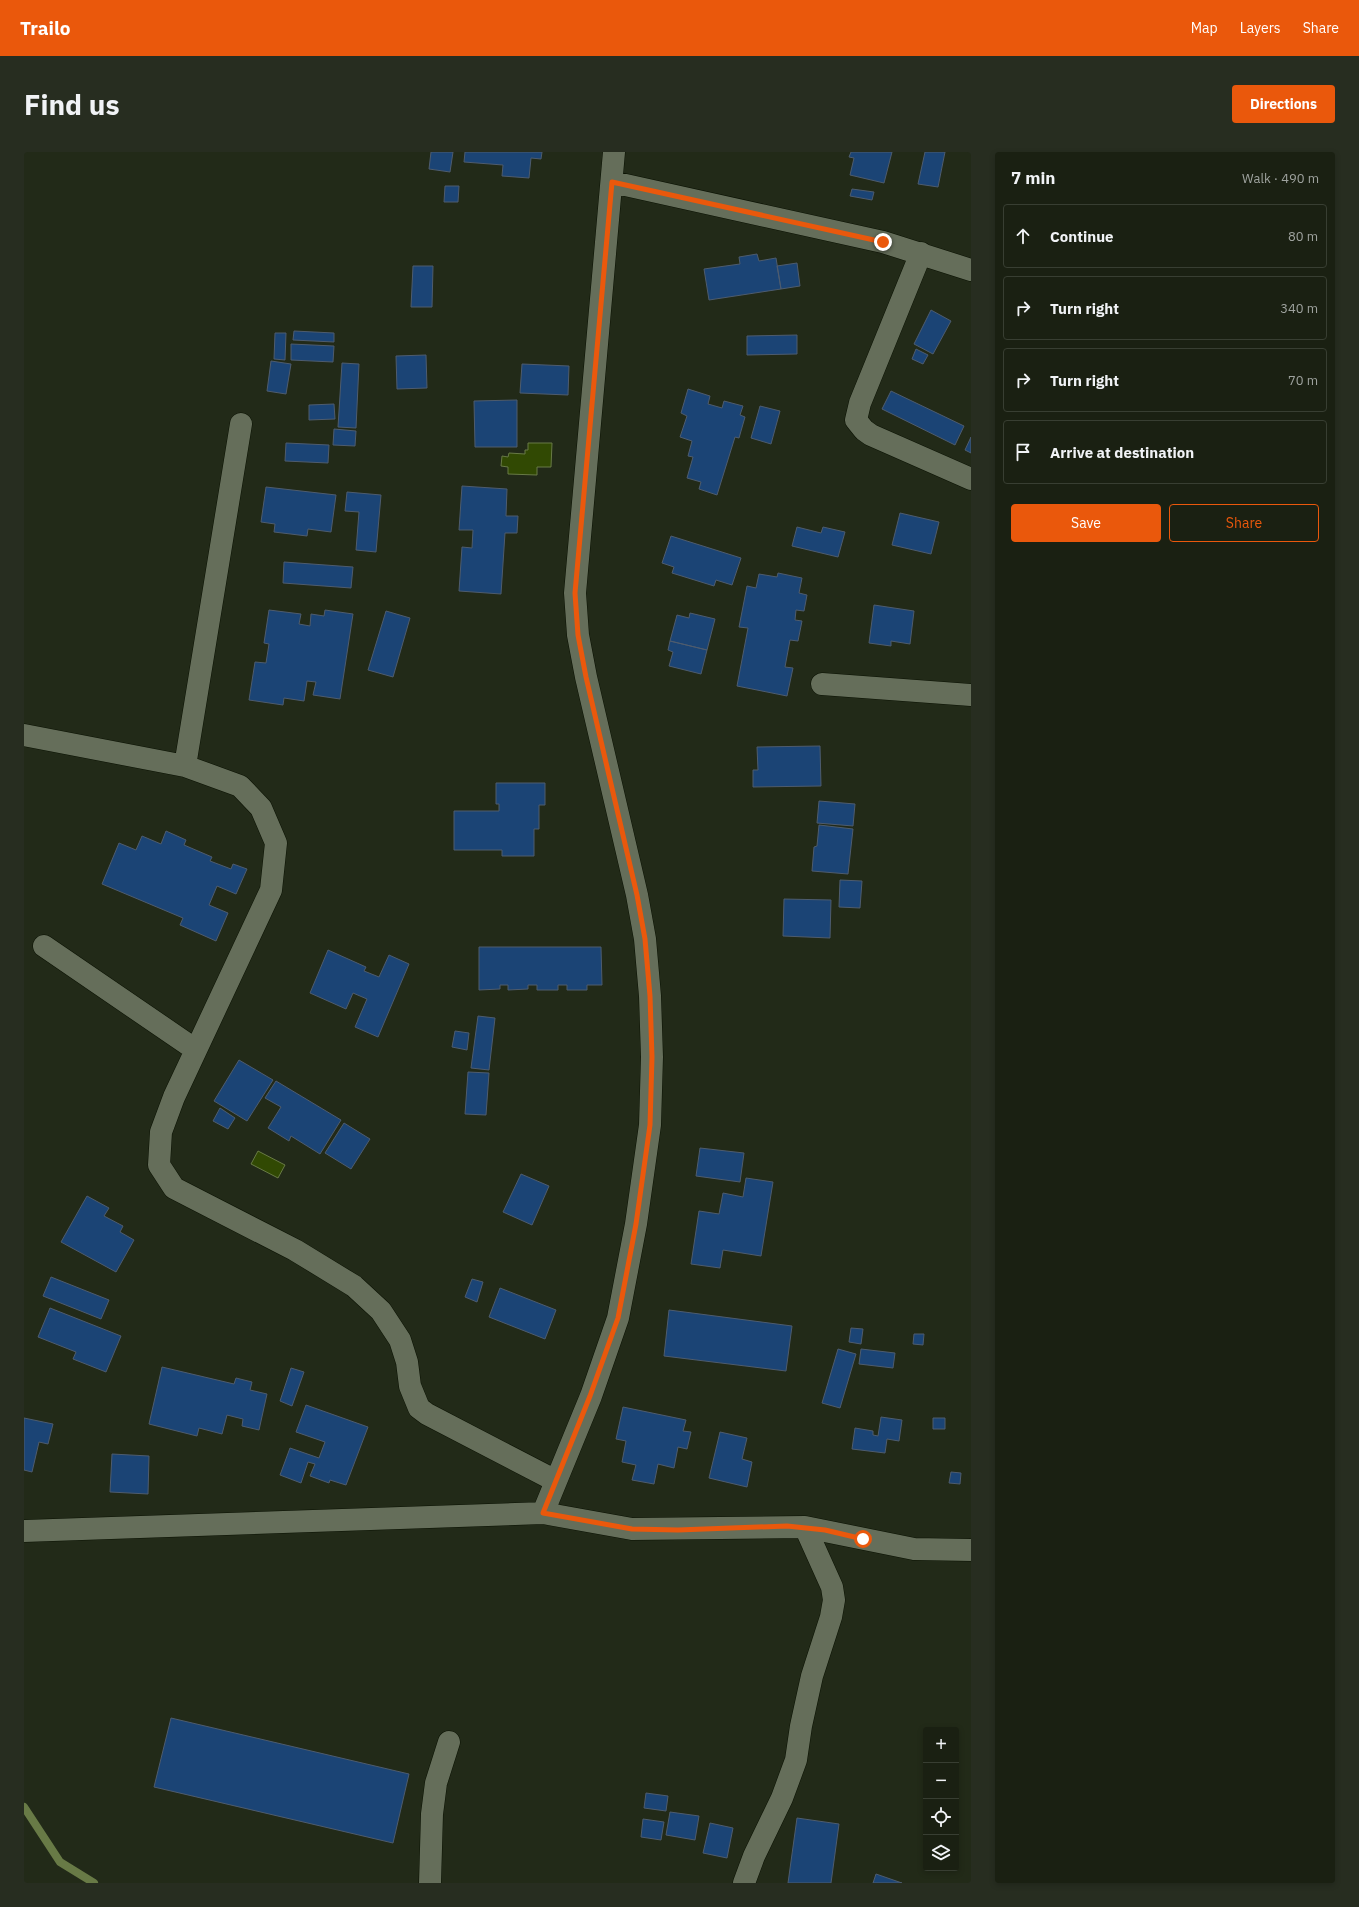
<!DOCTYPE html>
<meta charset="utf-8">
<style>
:root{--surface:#1a2012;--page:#272d20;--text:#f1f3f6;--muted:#9fa39f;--line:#383e32;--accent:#ea580c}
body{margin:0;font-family:"IBM Plex Sans",sans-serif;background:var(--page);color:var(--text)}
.controls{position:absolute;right:12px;bottom:12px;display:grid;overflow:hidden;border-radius:4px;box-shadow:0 2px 6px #0003}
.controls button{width:36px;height:36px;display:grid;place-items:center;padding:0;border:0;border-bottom:1px solid var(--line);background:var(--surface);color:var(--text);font:20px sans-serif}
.stop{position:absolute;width:12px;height:12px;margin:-9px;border:3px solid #ea580c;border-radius:50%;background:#fff}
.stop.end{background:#ea580c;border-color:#fff;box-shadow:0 1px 4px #0008}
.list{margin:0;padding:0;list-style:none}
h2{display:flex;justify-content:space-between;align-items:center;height:52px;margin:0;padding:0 16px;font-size:17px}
h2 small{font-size:13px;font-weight:400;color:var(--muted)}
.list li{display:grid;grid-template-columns:26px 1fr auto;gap:12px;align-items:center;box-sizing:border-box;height:64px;margin:0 8px 8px;padding:0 8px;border:1px solid var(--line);border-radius:4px}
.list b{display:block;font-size:15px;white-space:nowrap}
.list em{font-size:13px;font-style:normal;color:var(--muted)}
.actions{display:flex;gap:8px;padding:12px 16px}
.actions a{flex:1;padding:9px 0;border:1px solid var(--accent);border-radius:4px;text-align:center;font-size:14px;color:var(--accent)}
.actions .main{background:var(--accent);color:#fff}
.icon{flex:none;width:22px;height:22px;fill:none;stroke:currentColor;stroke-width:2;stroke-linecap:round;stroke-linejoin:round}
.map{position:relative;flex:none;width:947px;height:1731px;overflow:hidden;border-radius:4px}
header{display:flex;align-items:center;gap:24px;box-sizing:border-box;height:56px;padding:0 20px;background:var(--accent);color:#fff}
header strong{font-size:19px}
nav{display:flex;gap:22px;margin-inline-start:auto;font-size:14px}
.intro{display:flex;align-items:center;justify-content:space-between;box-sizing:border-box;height:96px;padding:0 24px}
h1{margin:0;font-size:28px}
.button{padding:10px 18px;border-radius:4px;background:var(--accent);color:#fff;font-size:14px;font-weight:700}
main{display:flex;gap:24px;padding:0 24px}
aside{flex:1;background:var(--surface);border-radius:4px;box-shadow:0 2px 6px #0003}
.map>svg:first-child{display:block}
.water{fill:#314903;stroke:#687a46}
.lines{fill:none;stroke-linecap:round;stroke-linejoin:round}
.stream{stroke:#687a46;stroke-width:8}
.building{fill:#1b4475;stroke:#4e5c6e}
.minor-casing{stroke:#0b1203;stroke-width:23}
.minor{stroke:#656e5a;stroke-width:22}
.route{stroke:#ea580c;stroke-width:5}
</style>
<header>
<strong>Trailo</strong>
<nav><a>Map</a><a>Layers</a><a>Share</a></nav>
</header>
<div class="intro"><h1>Find us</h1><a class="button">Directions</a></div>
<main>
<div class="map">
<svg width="947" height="1731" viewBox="0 0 947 1731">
<rect width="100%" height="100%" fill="#222a18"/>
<path class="water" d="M504 291H528L527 315H513V323L484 322V315L477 314 478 304 484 305 485 301 501 302V298H504Z
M234 999 261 1013 254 1026 227 1012Z"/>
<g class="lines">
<path class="stream" d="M0 1655 36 1710 70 1731"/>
</g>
<path class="building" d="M407 0H429L426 20 405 17Z
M441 0H518L517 7 507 6 505 26 478 24 479 13 440 10Z
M827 0H868L860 31 826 23 830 6 825 5Z
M901 0H921L914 35 894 32Z
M421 34H435L434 50H420Z
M828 37 850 40 848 48 826 44Z
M733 102 735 109 752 106 757 137 685 148 680 117 716 112 715 105Z
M773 111 776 134 757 137 753 114Z
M389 114H409L408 155H387Z
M907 158 927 169 909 202 890 192Z
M270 179 310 181V190L269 188Z
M251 181H262L261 208 250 207Z
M773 183V202L723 203V184Z
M267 192 310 194 309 210 267 208Z
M892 197 904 203 899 212 888 207Z
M402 203 403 236 373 237 372 204Z
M247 209 267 212 262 242 243 239Z
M318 211 335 212 332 276 314 275Z
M498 212 545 214 544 243 496 241Z
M664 237 686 244 684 252 698 256 700 249 719 254 716 263 721 265 715 286 711 285 693 343 675 337 677 330 663 326 669 305 664 304 668 289 656 285 663 264 657 261Z
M867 239 940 274 931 293 858 257Z
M493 248V295H451L450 249Z
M310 252 311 267 285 268V253Z
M736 254 756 259 747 292 727 286Z
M310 277 332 279 331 294 309 293Z
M947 285V301L941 298Z
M262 291 305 293 304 311 261 309Z
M438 334 483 337 482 364H494L493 381H481L477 442 435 439 438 395 448 396 449 378H435Z
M242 335 312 343 307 380 284 377 283 384 250 380 251 372 237 370Z
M323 340 357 343 352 400 332 398 335 360 321 359Z
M876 361 915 370 907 402 868 393Z
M773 375 797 381 799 375 821 380 814 405 768 394Z
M647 384 717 406 708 433 692 428 690 434 648 421 650 415 638 411Z
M260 410 329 415 327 436 259 431Z
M754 421 778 426 775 441 783 443 780 459 772 458 771 468 778 469 774 489 766 488 761 515 769 516 763 544 713 534 724 476 715 475 723 434 732 436 735 422 753 425Z
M850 453 890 459 886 492 867 489V494L845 491Z
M245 458 277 462 275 472 286 474 287 462 300 464 301 458 329 462 316 547 289 543 292 530 283 529 280 549 260 546 259 553 225 548 231 510 242 511 245 492 240 491Z
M362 459 386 466 369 525 344 518Z
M666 461 691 467 683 498 646 489 653 463 665 466Z
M646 489 683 498 677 522 645 514 649 500 644 498Z
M796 594 797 634 729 635V618H734L733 595Z
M472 631H521V653H515V677H510V704H478V698H430V659H475V652H472Z
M795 649 831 652 829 674 793 671Z
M795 673 829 677 824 722 788 719 790 695 793 694Z
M142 679 162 688 160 693 188 705 186 709 207 717 209 712 223 717 212 742 193 734 185 753 204 761 192 789 156 773 159 766 78 732 95 691 112 698 118 684 137 692Z
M816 728 838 729 836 756 815 755Z
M760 747 807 748 806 786 759 784Z
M455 795H577L578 833H563V838H543V833H534V838H513V833H504V837L484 838V833H476V837L455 838Z
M304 798 342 815 340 819 355 825 365 803 385 812 354 885 331 875 343 847 329 841 322 857 286 841Z
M454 864 471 866 465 918 447 916Z
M431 879 445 881 443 898 428 895Z
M215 908 249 928 223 969 190 949Z
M444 920 465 921 462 963 441 962Z
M252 929 317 968 296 1002 267 984 265 989 244 976 257 955 241 946Z
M196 956 211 966 204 977 189 969Z
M320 971 346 987 327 1017 301 1001Z
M676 996 720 1001 716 1030 672 1024Z
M497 1022 525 1034 508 1073 479 1060Z
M722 1026 749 1030 737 1104 699 1098 696 1116 667 1112 675 1059 695 1062 699 1041 719 1045Z
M63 1044 85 1056 80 1064 99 1074 96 1080 110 1088 92 1120 37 1090Z
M27 1125 85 1148 77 1167 19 1144Z
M448 1127 459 1130 453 1150 441 1145Z
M476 1136 532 1158 521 1187 465 1165Z
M26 1156 97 1184 82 1220 49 1207 52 1200 14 1185Z
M645 1158 768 1174 762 1219 640 1204Z
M827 1176 839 1177 837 1192 825 1190Z
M890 1182H900L899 1193 889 1192Z
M814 1197 832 1202 816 1256 798 1251Z
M837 1197 871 1201 869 1216 835 1212Z
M138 1215 210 1232 212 1226 228 1230 226 1238 243 1242 235 1278 218 1274 219 1267 203 1263 198 1282 175 1276 173 1284 125 1272Z
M267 1216 280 1220 268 1254 256 1249Z
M282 1253 344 1275 322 1333 306 1328 305 1331 286 1324 291 1312 284 1310 277 1331 256 1323 266 1296 295 1306 301 1290 272 1280Z
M599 1255 662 1268 659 1279 667 1280 663 1297 654 1295 650 1316 634 1312 630 1332 608 1328 612 1313 598 1310 602 1289 592 1287Z
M857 1265 878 1268 875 1289 863 1287 861 1301 828 1297 831 1276 849 1279V1283L854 1284Z
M0 1266 29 1272 24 1292 15 1290 8 1320 0 1318Z
M909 1266H921V1277H909Z
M696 1280 723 1286 718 1307 728 1310 723 1335 685 1326Z
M88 1302 125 1304 124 1342 86 1340Z
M927 1320 937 1321 936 1332 925 1331Z
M147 1566 385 1622 369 1691 130 1635Z
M622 1641 644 1644 642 1659 620 1656Z
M646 1660 675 1664 671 1688 642 1683Z
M773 1666 815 1672 807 1731H764Z
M619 1667 640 1670 637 1688 617 1685Z
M686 1671 709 1676 703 1706 679 1701Z
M852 1722 878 1731H849Z"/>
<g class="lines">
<defs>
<path id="minor" d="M588 30 859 90 947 118
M897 101 836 251 832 268 840 278 847 283 947 327
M798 532 947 543
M0 583 161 614 216 634 237 656 252 691 247 738 150 945 137 980 135 1013 150 1036 271 1098 330 1134 357 1159 376 1188 383 1210 386 1234 395 1256 403 1262 532 1329
M161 614 217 272
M20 794 172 898
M519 1361 567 1244 594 1166 612 1072 626 973 628 905 626 844 621 787 613 743 562 525 554 483 551 441 590 0
M0 1379 519 1361 608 1377 781 1375 890 1397 947 1398
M406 1731 408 1662 412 1631 425 1590
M720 1731 730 1704 758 1646 772 1608 777 1574 788 1524 807 1465 810 1448 808 1435 781 1375"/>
</defs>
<use href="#minor" class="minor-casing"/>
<use href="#minor" class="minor"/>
</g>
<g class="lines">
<path class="route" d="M839 1387 801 1378 763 1374 654 1378 608 1377 519 1361 566 1244 594 1166 612 1072 626 973 628 905 626 844 621 787 613 743 562 525 554 483 551 441 588 30 859 90"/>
</g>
</svg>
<div class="controls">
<button>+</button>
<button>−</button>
<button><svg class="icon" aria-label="locate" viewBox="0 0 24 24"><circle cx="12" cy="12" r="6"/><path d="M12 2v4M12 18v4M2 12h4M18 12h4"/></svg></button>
<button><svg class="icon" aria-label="layers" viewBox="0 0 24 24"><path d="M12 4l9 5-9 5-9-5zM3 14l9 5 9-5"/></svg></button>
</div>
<div class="stop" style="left:839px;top:1387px"></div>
<div class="stop end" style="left:859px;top:90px"></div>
</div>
<aside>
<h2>7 min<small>Walk · 490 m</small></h2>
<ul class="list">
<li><svg class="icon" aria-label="ahead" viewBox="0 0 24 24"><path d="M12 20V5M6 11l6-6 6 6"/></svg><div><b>Continue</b></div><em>80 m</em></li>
<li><svg class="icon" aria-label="right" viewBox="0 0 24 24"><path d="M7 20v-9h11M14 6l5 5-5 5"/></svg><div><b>Turn right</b></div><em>340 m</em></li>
<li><svg class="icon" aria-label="right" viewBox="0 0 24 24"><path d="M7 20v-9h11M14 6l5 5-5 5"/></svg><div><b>Turn right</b></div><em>70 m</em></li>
<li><svg class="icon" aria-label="arrive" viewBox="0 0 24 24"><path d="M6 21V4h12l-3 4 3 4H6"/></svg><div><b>Arrive at destination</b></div></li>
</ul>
<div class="actions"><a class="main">Save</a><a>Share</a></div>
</aside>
</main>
